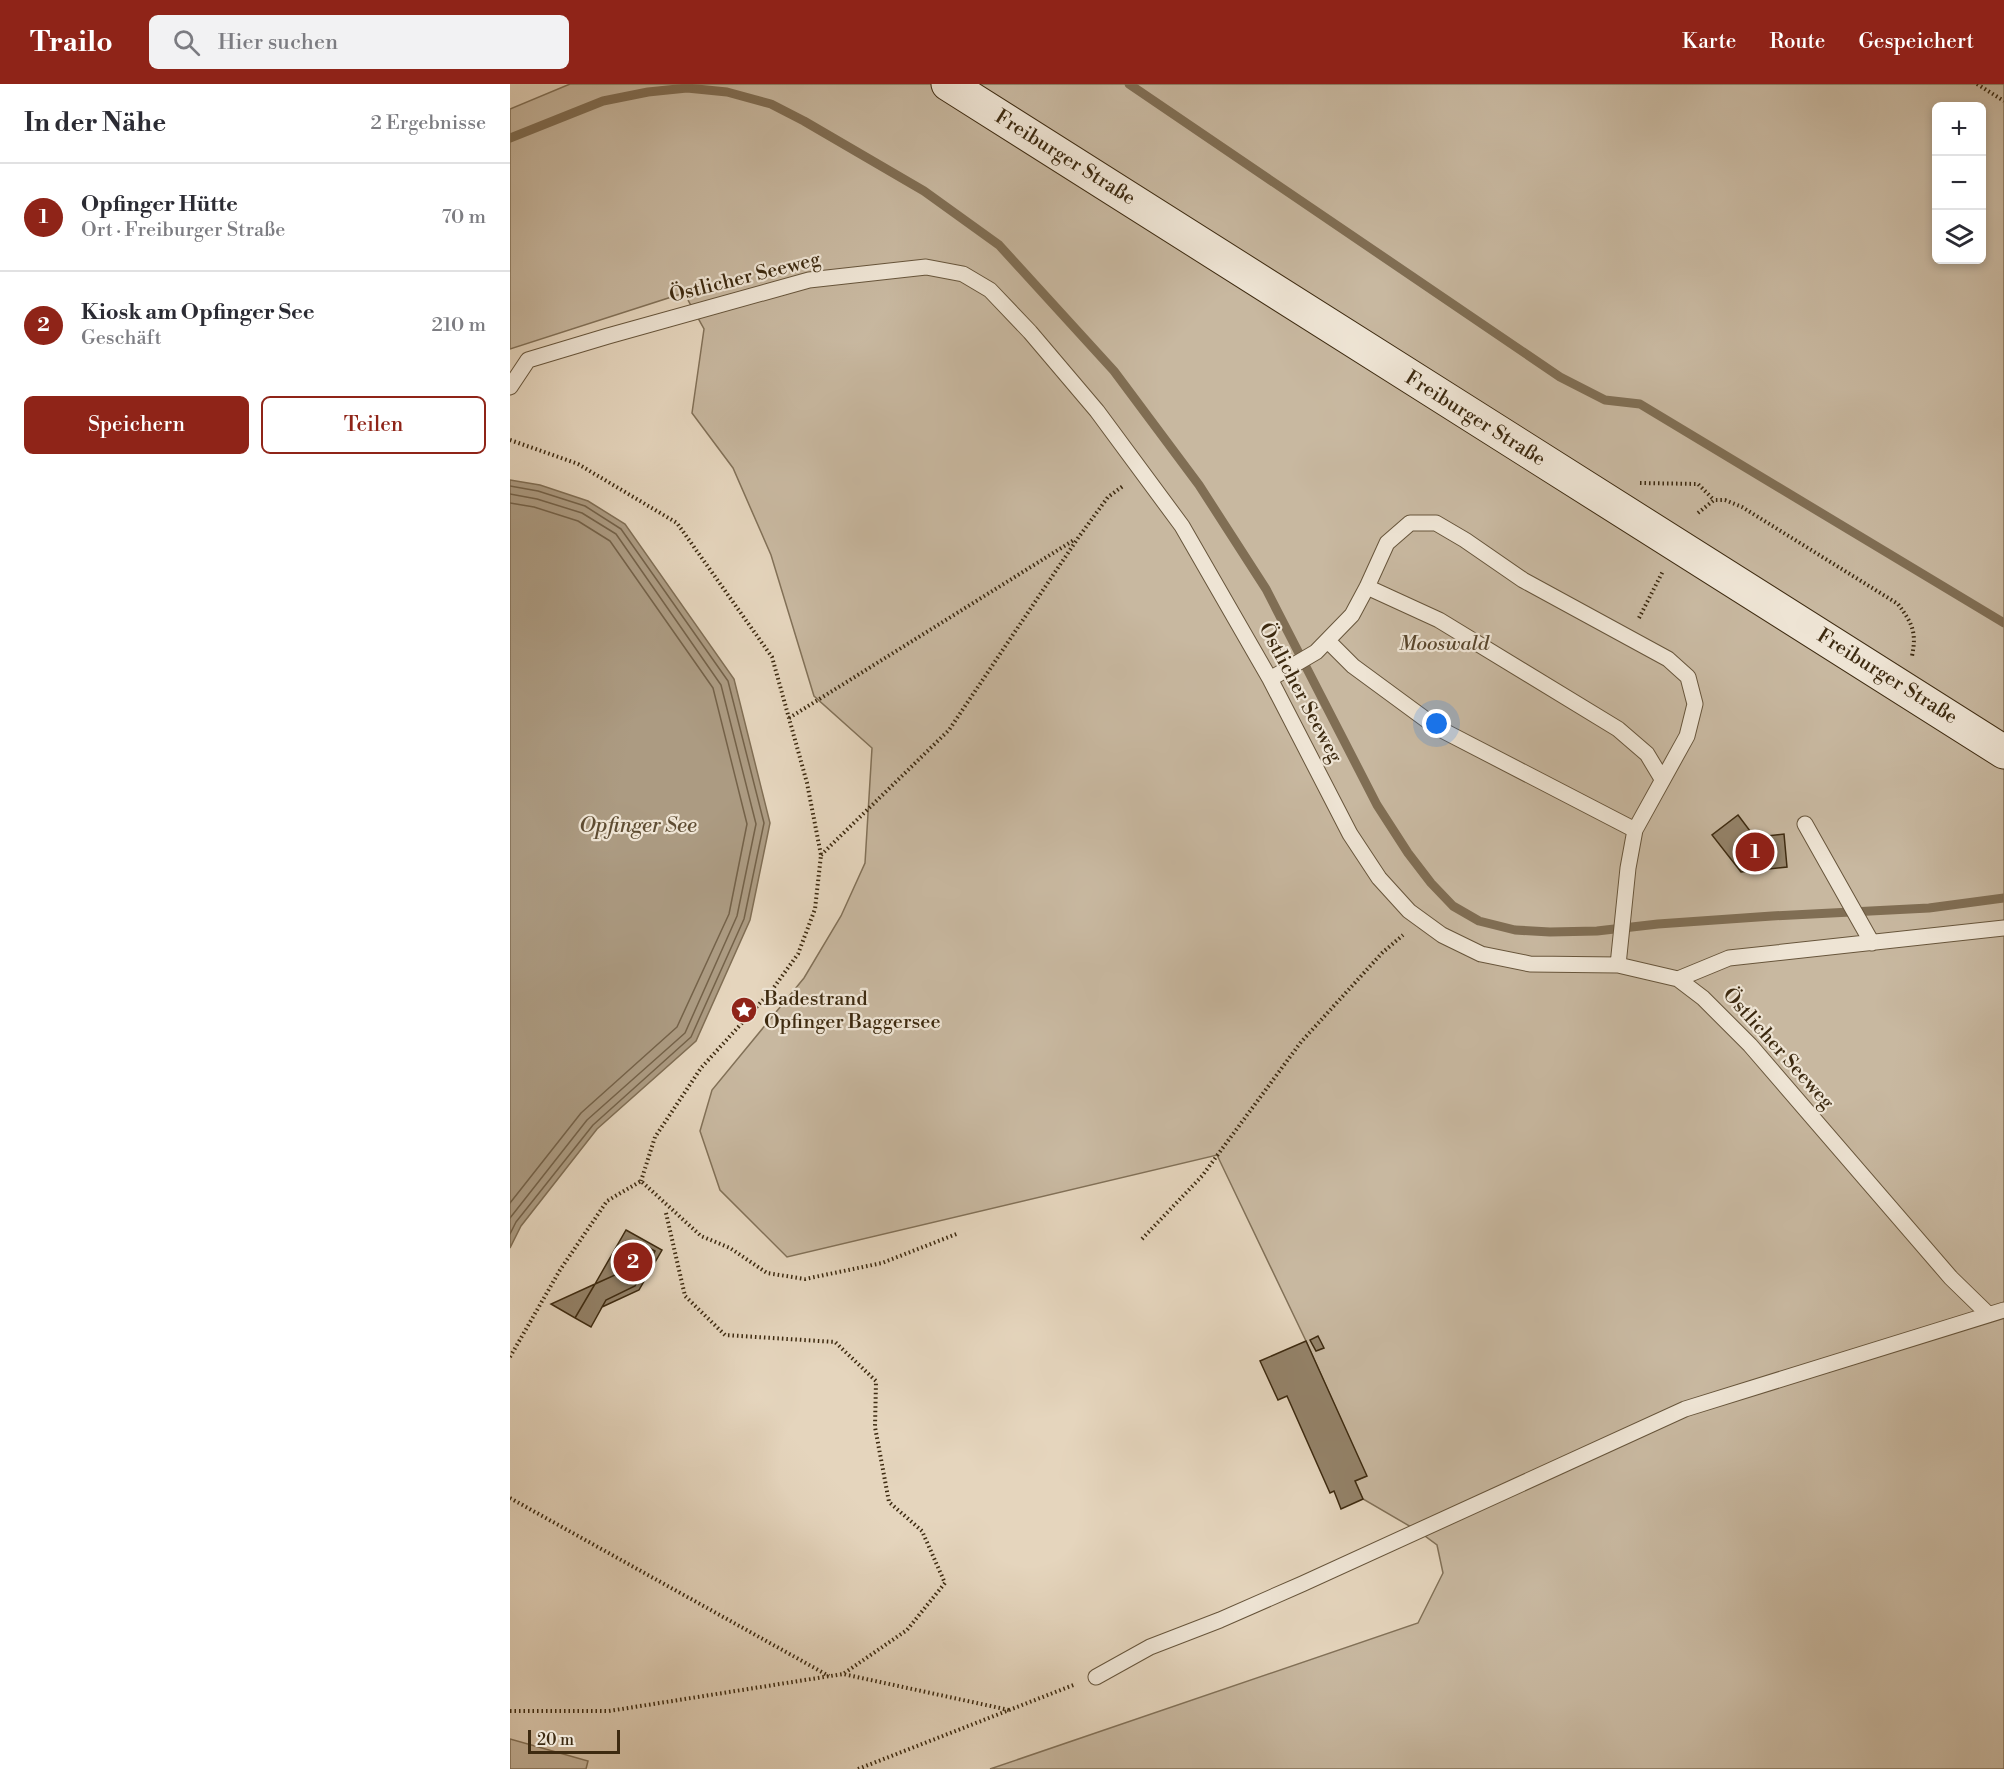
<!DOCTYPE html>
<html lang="de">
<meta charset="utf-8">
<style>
:root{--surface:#fff;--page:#f2f2f3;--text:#2b2b33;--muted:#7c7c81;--line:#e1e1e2;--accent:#8f2418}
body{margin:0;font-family:"Libre Bodoni",serif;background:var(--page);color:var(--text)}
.controls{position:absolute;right:18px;top:18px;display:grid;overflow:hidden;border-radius:9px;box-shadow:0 3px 9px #0003}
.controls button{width:54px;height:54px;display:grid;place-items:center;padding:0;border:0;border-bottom:2px solid var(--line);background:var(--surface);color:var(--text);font:30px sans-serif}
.scale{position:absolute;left:18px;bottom:15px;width:92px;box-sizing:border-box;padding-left:6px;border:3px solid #3d2a10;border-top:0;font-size:16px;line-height:21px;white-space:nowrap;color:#3d2a10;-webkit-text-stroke:4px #eee4d4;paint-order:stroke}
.you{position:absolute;left:927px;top:640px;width:21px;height:21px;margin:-15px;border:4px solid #fff;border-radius:50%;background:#1a73e8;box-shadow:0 0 0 9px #1a73e833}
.badge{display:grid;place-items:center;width:39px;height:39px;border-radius:50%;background:var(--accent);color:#fff;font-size:20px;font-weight:700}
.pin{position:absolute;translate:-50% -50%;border:3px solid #fff;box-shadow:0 2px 6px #0006}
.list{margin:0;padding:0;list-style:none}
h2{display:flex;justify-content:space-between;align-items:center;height:78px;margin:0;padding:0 24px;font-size:26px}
h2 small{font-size:20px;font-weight:400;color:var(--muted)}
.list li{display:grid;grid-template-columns:39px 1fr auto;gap:18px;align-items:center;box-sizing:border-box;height:108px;padding:0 24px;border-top:2px solid var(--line)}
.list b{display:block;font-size:22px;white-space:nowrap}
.list p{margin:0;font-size:20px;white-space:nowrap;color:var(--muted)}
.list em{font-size:20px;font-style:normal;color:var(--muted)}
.actions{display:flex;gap:12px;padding:18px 24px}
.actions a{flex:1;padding:14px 0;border:2px solid var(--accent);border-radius:9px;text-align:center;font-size:21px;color:var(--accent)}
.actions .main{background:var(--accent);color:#fff}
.icon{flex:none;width:33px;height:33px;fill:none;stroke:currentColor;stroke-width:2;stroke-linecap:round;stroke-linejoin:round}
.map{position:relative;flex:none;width:1494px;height:1685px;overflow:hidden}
header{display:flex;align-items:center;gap:36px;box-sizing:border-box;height:84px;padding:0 30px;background:var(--accent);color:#fff}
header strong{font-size:28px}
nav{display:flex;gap:33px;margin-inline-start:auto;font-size:21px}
.search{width:420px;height:54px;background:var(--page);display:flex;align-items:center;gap:15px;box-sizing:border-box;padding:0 21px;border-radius:9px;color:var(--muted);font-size:22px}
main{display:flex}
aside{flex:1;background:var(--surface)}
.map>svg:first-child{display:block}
.green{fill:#c8b8a0;stroke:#827158;stroke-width:1.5;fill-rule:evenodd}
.water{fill:#ac9b82;stroke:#806e54;stroke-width:1.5}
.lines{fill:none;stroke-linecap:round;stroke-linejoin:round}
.shore{stroke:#746249;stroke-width:1.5}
.stream{stroke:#806e54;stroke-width:9}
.building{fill:#94836a;stroke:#3d2a10;stroke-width:1.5}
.lane-casing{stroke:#67553b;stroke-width:17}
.secondary-casing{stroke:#3d2a10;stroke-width:35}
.path{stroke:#3d2a10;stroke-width:4;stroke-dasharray:1.5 3;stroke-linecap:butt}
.lane{stroke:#eee4d4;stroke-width:15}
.secondary{stroke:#eee4d4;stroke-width:33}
.labels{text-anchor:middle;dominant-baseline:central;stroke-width:4.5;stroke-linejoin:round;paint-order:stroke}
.street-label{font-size:20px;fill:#3d2a10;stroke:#eee4d4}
.park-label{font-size:20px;font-style:italic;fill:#59462d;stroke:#eee4d4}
.poi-label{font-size:20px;fill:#3d2a10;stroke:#eee4d4;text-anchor:start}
.water-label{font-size:21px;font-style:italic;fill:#5e4c32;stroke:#eee4d4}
</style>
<header>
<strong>Trailo</strong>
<div class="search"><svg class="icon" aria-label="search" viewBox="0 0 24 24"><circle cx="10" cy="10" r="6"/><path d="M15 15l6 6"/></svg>Hier suchen</div>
<nav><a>Karte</a><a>Route</a><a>Gespeichert</a></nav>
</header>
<main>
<aside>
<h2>In der Nähe<small>2 Ergebnisse</small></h2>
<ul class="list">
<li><span class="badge">1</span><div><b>Opfinger Hütte</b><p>Ort · Freiburger Straße</p></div><em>70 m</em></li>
<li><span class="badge">2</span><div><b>Kiosk am Opfinger See</b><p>Geschäft</p></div><em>210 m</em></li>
</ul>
<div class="actions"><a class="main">Speichern</a><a>Teilen</a></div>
</aside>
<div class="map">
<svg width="1494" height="1685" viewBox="0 0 1494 1685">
<rect width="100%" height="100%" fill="#e5d5bd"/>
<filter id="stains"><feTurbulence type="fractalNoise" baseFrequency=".00333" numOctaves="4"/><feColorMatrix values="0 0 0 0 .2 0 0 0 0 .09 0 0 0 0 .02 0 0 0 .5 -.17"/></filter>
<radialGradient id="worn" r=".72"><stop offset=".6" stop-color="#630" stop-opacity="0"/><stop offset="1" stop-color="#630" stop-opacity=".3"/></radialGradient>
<path class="green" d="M60 0H1494V1685H480L908 1539 933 1489 927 1461 908 1447 853 1415 845 1397 856 1392 796 1257 707 1071 277 1173 210 1106 190 1047 202 1006 294 894 331 832 355 779 362 664 304 612 261 471 223 384 182 329 194 245 174 209 0 265V25ZM1426 22H1472V176H1426Z
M0 1655 78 1677 76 1685H0Z"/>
<path class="water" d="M0 396 30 401 78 417 115 440 224 595 260 739 240 836 186 957 87 1045 11 1142 0 1164Z"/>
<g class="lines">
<path class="shore" d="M0 402 28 407 75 422 111 445 218 597 254 739 234 835 181 953 83 1041 6 1138 0 1150
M0 410 27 415 72 429 106 450 211 601 246 740 227 832 175 949 77 1036 0 1134
M0 419 24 423 68 437 100 457 203 604 237 740 219 830 167 943 71 1029 0 1119"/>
<path class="stream" d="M619 0 1050 293 1095 316 1130 320 1494 539
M0 54 93 17 138 8 177 4 217 8 261 20 294 37 414 107 489 161 604 287 689 401 756 505 867 721 898 769 921 799 943 822 969 837 1005 846 1040 848 1087 847 1148 840 1262 832 1419 824 1494 814"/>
</g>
<path class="building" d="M1228 731 1243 751 1248 753 1274 750 1277 783 1231 788 1202 751Z
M116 1146 152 1166 129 1206 92 1223 96 1216 125 1202 145 1167 130 1159 114 1187 85 1200Z
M130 1159 145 1167 125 1202 96 1216 81 1243 65 1234 85 1200 114 1187Z
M85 1200 65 1234 41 1220Z
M808 1252 814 1264 806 1267 800 1256Z
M796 1257 857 1392 845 1397 853 1415 831 1425 824 1407 820 1409 777 1312 768 1316 750 1277Z"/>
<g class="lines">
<defs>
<path id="lane" d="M0 303 18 276 98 252 299 196 416 183 453 190 480 206 520 248 587 327 672 442 760 595 840 750 869 794 899 827 932 851 971 870 1020 880 1108 881 1168 895 1193 914 1240 961 1441 1194 1478 1230
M857 503 929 536 1108 645 1137 670 1152 695
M818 557 843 582 926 643 1125 746
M760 595 806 568 842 531 857 503 877 459 900 439H926L955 456 1013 496 1158 575 1178 593 1185 620 1177 652 1125 746 1118 784 1108 881
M1295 740 1362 859
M1168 895 1219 874 1494 844
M586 1593 640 1563 710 1536 792 1500 1175 1325 1494 1226"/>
<path id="secondary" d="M438 0 1494 668"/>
</defs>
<use href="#lane" class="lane-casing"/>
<use href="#secondary" class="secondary-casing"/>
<path class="path" d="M1467 0 1494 17
M0 356 68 380 167 439 262 573 297 699 311 771 305 825 288 870 262 906 191 984 145 1053 131 1097
M1130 399 1188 400 1204 416
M1188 429 1204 416H1215L1232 423 1388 520C1402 539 1407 548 1402 572
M1129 534 1153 487
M279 634 564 456
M311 771 439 646 568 454 598 413 613 402
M156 1129 175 1212 215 1251 325 1258 366 1297 365 1343 379 1418 412 1447 435 1499 397 1546 333 1590
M632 1155 692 1092 791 958 872 869 893 851
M0 1273 50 1186 97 1117 131 1097 191 1152 220 1164 257 1189 295 1195 372 1179 449 1149
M0 1414 319 1592
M0 1627H99L333 1590 499 1626
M348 1685 566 1600"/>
<use href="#lane" class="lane"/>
<use href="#secondary" class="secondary"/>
</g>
<defs>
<symbol id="sight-disc" viewBox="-11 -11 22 22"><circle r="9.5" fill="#8f2418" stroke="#eee4d4"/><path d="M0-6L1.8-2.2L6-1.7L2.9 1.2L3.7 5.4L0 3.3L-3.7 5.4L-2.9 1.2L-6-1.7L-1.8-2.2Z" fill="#fff"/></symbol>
</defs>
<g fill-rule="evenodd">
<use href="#sight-disc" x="219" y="911" width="30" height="30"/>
</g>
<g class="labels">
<g class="street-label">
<text transform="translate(555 74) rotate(32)">Freiburger Straße</text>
<text transform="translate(235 194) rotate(-14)">Östlicher Seeweg</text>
<text transform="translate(965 335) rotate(32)">Freiburger Straße</text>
<text transform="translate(1377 593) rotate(32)">Freiburger Straße</text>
<text transform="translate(790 609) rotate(62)">Östlicher Seeweg</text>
<text transform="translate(1268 965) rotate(48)">Östlicher Seeweg</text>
</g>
<g class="park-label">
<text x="934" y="560">Mooswald</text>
</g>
<g class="poi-label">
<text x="254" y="915">Badestrand<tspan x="254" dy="23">Opfinger Baggersee</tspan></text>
</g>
<g class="water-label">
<text x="128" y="742">Opfinger See</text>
</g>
</g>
<rect width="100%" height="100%" filter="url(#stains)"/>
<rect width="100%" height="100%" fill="url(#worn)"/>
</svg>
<div class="controls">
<button>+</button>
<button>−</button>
<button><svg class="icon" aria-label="layers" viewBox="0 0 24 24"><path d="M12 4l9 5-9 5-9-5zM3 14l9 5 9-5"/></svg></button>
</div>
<div class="scale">20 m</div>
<div class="you"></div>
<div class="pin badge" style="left:1245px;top:768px">1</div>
<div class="pin badge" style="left:123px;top:1178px">2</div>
</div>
</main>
